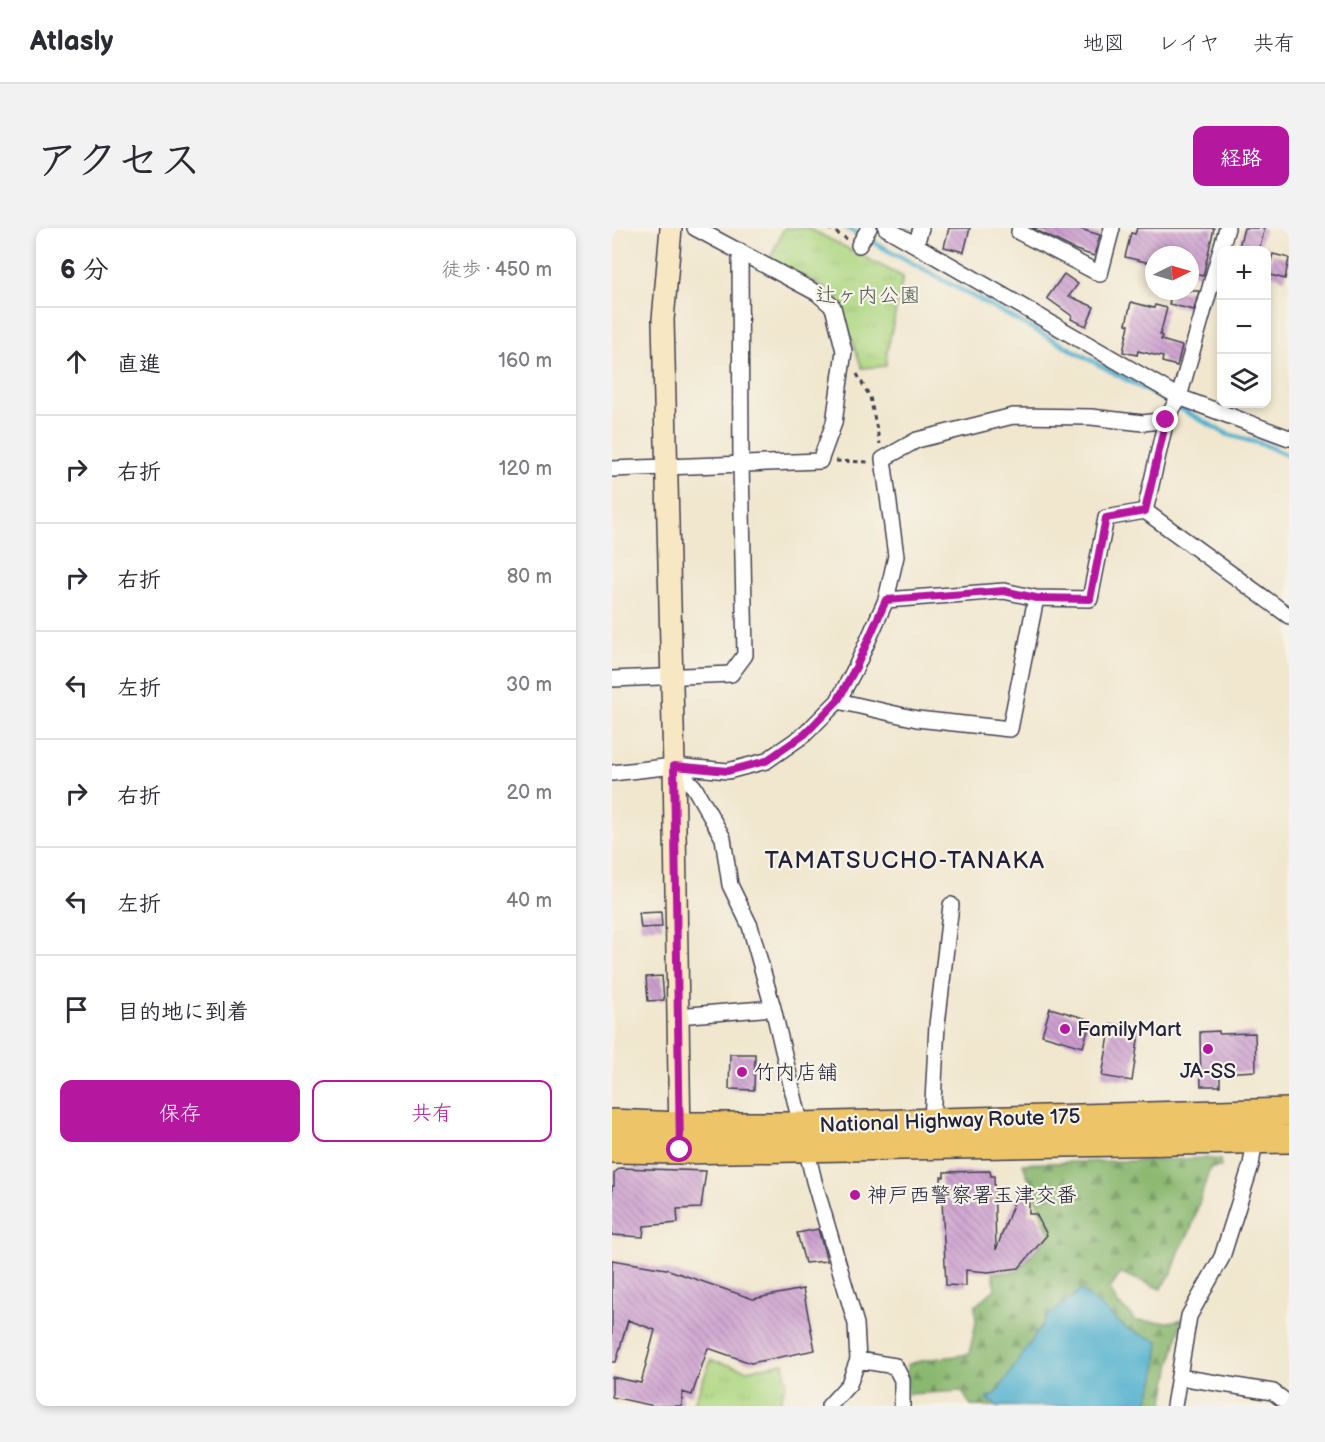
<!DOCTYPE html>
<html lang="ja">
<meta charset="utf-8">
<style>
:root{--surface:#fff;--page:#f2f2f3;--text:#2b2b33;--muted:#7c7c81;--line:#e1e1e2;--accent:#b5179e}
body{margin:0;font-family:"Balsamiq Sans","Klee One",sans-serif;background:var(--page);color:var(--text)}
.controls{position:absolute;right:18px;top:18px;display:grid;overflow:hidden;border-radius:12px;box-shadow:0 3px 9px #0003}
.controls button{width:54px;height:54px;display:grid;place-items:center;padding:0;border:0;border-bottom:2px solid var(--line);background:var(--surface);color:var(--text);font:30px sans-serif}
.compass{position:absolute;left:533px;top:18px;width:54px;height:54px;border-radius:50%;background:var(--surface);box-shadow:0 3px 9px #0003;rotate:85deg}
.stop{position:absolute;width:18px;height:18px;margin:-14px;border:4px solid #b5179e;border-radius:50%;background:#fff}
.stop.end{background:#b5179e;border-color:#fff;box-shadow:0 2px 6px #0008}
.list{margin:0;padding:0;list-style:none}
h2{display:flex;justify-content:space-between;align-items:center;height:78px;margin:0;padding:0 24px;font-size:26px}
h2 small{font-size:20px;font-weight:400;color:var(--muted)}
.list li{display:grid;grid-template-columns:39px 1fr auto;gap:18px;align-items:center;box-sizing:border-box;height:108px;padding:0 24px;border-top:2px solid var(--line)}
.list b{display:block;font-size:22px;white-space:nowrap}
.list em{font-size:20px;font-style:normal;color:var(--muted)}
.actions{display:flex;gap:12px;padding:18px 24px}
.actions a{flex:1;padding:14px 0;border:2px solid var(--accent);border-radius:12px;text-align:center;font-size:21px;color:var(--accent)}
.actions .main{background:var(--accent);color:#fff}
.icon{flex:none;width:33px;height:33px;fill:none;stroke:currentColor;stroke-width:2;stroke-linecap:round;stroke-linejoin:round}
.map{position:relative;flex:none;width:677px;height:1178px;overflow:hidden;border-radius:12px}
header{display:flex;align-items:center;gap:36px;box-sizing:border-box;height:84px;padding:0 30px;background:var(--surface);border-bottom:2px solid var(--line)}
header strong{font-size:28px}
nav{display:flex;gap:33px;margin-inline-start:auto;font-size:21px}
.intro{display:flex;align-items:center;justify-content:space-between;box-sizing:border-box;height:144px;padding:0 36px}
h1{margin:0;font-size:42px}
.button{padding:15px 27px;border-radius:12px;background:var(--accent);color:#fff;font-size:21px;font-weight:700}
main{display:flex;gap:36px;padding:0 36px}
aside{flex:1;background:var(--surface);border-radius:12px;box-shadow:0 3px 9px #0003}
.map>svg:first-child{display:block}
.forest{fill:url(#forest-firs);stroke:#566d56;stroke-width:1.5}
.park{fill:url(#park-tufts);stroke:#687c5e;stroke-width:1.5}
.water{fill:#4fb0ce;stroke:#386984;stroke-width:1.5}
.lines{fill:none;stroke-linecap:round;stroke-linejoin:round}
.stream{stroke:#4fb0ce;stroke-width:5}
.building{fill:url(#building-back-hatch)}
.street-casing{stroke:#414051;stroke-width:18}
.secondary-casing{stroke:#414051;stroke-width:24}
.highway-casing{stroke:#414051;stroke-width:30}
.path{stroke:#414051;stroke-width:3;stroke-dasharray:4.5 4.5;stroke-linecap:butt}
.street{stroke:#fff;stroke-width:15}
.secondary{stroke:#f8e7c3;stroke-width:21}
.highway{stroke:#eec469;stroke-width:27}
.route{stroke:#b5179e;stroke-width:8}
.poi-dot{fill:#b5179e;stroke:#f7f3e8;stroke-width:2}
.labels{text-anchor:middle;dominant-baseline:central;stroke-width:4.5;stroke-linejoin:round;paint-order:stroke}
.park-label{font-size:21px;fill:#4c5850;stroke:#f7f3e8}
.poi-label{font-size:21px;fill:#22223b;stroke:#f7f3e8;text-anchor:start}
.street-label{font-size:21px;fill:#22223b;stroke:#f7f3e8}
.quarter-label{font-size:24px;letter-spacing:1.5px;fill:#22223b;stroke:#f7f3e8}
</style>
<header>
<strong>Atlasly</strong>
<nav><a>地図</a><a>レイヤ</a><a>共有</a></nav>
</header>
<div class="intro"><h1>アクセス</h1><a class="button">経路</a></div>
<main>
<aside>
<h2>6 分<small>徒歩 · 450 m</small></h2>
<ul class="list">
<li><svg class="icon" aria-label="ahead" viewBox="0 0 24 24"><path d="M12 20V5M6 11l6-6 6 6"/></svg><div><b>直進</b></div><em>160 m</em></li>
<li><svg class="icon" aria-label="right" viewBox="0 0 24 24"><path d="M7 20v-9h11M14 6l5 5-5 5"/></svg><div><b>右折</b></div><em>120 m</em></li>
<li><svg class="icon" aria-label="right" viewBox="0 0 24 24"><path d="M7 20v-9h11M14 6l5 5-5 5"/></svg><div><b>右折</b></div><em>80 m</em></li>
<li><svg class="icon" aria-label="left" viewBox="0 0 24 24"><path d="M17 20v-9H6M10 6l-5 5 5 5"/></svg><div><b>左折</b></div><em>30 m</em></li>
<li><svg class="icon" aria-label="right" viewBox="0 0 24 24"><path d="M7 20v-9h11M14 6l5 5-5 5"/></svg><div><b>右折</b></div><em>20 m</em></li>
<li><svg class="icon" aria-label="left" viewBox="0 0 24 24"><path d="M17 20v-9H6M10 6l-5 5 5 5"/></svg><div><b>左折</b></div><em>40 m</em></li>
<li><svg class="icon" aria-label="arrive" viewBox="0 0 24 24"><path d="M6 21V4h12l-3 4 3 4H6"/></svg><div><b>目的地に到着</b></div></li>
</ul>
<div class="actions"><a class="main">保存</a><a>共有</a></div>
</aside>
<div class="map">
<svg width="677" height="1178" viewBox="0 0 677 1178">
<defs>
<pattern id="forest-firs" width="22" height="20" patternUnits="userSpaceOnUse" patternTransform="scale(1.5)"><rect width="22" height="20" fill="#8ab870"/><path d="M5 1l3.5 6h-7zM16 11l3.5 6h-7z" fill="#70955d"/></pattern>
<pattern id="park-tufts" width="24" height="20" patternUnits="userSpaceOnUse" patternTransform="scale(1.5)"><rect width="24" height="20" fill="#aed782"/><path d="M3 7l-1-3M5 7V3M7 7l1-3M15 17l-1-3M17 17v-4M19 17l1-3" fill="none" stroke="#95b871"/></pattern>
<pattern id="building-back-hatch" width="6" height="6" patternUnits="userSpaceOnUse" patternTransform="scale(1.5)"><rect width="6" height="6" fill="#cc9ecf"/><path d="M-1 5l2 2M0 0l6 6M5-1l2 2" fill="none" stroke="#a580a9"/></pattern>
</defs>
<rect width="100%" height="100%" fill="#f7f3e8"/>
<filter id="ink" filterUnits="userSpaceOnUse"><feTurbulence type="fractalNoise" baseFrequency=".0167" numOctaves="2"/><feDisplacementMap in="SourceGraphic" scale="12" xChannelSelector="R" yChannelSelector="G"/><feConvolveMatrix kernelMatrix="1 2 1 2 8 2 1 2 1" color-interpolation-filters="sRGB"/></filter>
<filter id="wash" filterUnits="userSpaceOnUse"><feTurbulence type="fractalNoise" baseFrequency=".008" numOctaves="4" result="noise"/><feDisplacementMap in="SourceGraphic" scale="24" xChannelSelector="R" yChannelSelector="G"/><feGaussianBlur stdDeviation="1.35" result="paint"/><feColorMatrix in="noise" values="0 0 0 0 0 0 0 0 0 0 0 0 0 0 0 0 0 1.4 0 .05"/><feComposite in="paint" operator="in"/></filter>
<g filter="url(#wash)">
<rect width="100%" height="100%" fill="#f1e7cf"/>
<path class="forest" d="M593 930 608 932 609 939 598 940 579 1001 567 1024 560 1045 549 1061 509 1045 498 1061 505 1075 516 1084 523 1093C538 1092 557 1097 570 1091L559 1135 551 1178H359L350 1163 296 1166 295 1137C313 1130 337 1130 357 1126L364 1095 363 1078 383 1061 381 1045 406 1043 437 1007 411 936C472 933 532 934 593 930Z"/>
<path class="park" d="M172 0H196L291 49 275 124 274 138 250 140 223 65 158 31Z
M99 1132 135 1142 172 1135 174 1154 167 1178H81Z"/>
<path class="water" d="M469 1062 515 1101 547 1113 543 1150 534 1178H386L375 1171 384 1166 436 1088Z"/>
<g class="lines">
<path class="stream" d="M235 0 615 206 653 217 677 228"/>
</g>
<g id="blocks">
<path class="building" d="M337 0H358L352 24 332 19Z
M420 0H465L488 7 482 28 464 22Z
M525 0H602L591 48 578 45V27H542V36L513 29 519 5 523 6Z
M632 0H653L647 22H626Z
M661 26 677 30 673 51 655 46Z
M452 46 466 56 457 68 482 79 474 98 459 91 460 88 435 70Z
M560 63H587L582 82 557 76Z
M519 74 542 80 543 77 555 80 548 107 550 108 549 112 570 118 565 138 550 134 551 129 526 123 525 127 511 124 517 97 514 96Z
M49 684 50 699 29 700 27 685Z
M50 748 52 772 36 773 34 749Z
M438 780 479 792 471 819 430 807Z
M499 796 528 799 520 853 490 848Z
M607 803V806L643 805 644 843 608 845V858H589L588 804Z
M118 826H143L142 862 117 861Z
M8 940 94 943 89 980 65 981 66 995 32 998 31 1009 0 1007V958H2V945Z
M378 943 379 948H382L384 1022 405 966 417 965V986H424L435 1007 407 1040 376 1044 354 1042V1058L334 1057 329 949H332V944Z
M206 1001 215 1033 193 1035 185 1005Z
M0 1032 54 1041 141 1071 191 1061 203 1122 139 1135 96 1120 80 1167 70 1164V1178H42L0 1169V1149L29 1155 43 1102 16 1092 4 1134H0Z"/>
</g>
</g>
<g filter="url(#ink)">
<use href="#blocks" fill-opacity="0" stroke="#414051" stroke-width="1.5"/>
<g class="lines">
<defs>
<path id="street" d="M274 0 567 169 677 210
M408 0 407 4 488 46 500 0
M615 0 567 169 554 192 533 283 677 388
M247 17 257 0
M304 17 309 0
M0 241 208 233 222 195 232 123 221 79 205 65 83 0
M274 372 392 363 424 370 478 371 494 290 533 283
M0 451 119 446 133 427 129 235 128 23
M226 473 305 491 398 501 424 370
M62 538 82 559 111 610 118 657 138 698 161 780 202 953 244 1096 246 1132 237 1156 217 1178
M0 545 62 538 116 543 154 533 193 506 226 473 244 439 274 372 284 328 271 231 305 212 401 188 479 189 531 195 554 192
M66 788 161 780
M320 893 325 797 339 677
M246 1132 283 1138 290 1152V1178
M567 1149 661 1164 677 1176
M562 1178 577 1088 610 1029 639 937 644 905"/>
<path id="secondary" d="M59 0 51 92 62 538 68 913"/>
<path id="highway" d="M0 895 68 898H188L677 884
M0 921 68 922 677 911"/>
</defs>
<use href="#street" class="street-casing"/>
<use href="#secondary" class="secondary-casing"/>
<use href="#highway" class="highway-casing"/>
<path class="path" d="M216 0 235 11
M245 146 258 169 268 216
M224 233 257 234"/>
<use href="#street" class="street"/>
<use href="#secondary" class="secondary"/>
<use href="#highway" class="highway"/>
</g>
</g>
<g class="lines" filter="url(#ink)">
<path class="route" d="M68 922 62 538 116 543 154 533 193 506 226 472 244 439 274 372 392 363 424 370 478 371 494 290 533 283 554 192"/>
</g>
<g class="poi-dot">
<circle cx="453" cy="801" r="6"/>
<circle cx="596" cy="821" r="6"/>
<circle cx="130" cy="844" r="6"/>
<circle cx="243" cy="967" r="6"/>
</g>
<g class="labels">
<g class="park-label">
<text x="256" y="67">辻ヶ内公園</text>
</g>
<g class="poi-label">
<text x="465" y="801">FamilyMart</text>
<text x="596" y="843" text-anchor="middle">JA-SS</text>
<text x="142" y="844">竹内店舗</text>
<text x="255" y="967">神戸西警察署玉津交番</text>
</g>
<g class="street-label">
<text transform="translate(338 893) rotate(-2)">National Highway Route 175</text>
</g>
<g class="quarter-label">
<text x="293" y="632">TAMATSUCHO-TANAKA</text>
</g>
</g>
</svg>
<div class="controls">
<button>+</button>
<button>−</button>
<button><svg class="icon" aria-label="layers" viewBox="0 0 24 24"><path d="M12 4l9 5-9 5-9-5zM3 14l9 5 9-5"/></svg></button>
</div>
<svg class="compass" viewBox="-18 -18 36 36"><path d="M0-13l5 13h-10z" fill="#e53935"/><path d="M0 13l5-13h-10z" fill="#7c7c81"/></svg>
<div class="stop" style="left:68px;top:922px"></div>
<div class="stop end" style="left:554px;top:192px"></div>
</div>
</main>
